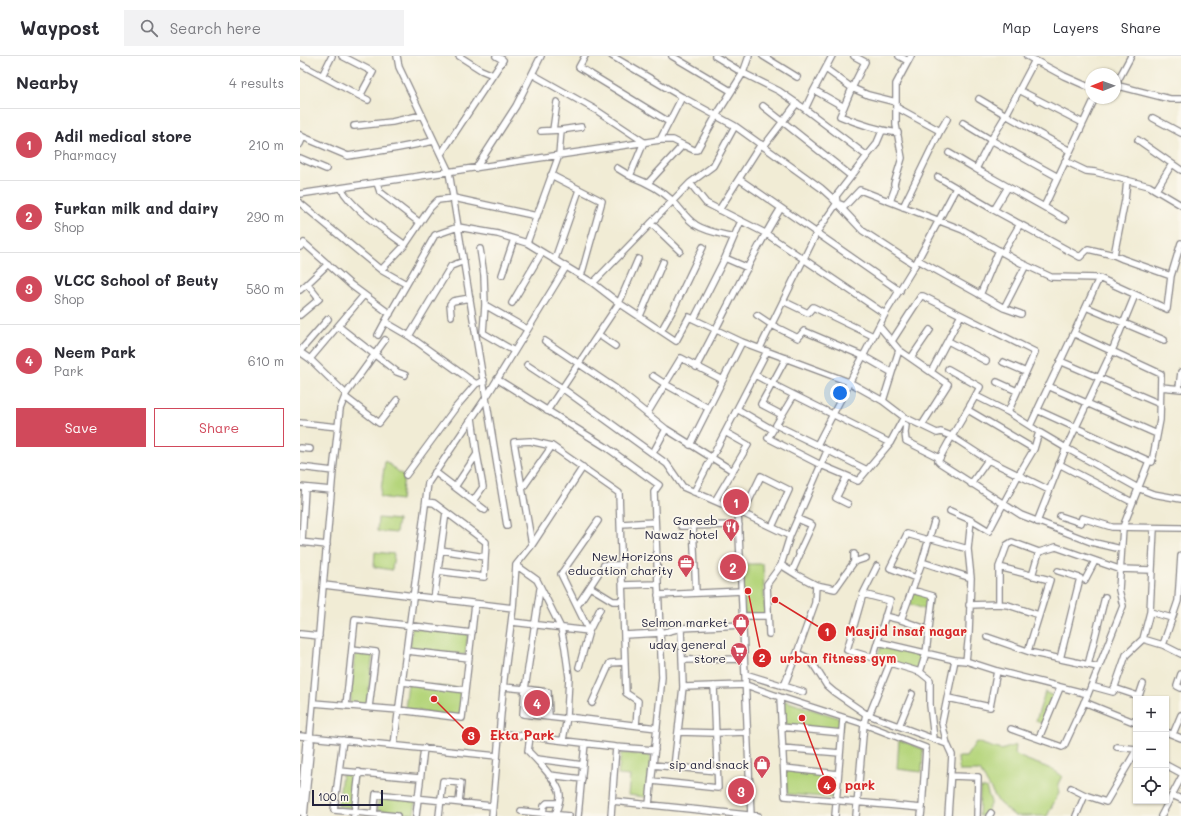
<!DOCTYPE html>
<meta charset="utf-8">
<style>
:root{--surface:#fff;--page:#f2f2f3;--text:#2b2b33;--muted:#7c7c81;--line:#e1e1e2;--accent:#d1495b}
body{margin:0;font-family:Mali,sans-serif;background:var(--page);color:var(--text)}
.controls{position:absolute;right:12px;bottom:12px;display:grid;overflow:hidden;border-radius:0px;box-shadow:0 1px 3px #0004}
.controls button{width:36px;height:36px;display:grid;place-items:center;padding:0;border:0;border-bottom:1px solid var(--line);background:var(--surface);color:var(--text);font:20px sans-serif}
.compass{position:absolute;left:785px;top:12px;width:36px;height:36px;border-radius:50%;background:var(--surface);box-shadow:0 1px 3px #0004;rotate:269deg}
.scale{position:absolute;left:12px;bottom:10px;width:71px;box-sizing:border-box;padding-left:4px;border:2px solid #22223b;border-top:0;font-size:11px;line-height:14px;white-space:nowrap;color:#22223b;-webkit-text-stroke:3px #fbf7ec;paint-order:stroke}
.you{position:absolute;left:540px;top:337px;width:14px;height:14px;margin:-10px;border:3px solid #fff;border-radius:50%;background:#1a73e8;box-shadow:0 0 0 6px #1a73e833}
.badge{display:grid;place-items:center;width:26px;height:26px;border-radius:50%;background:var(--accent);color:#fff;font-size:13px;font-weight:700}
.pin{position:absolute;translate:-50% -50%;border:2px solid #fff;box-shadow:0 1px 4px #0006}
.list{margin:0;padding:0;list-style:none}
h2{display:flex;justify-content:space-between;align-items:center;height:52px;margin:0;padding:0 16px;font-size:17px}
h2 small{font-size:13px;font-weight:400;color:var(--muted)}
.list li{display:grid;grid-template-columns:26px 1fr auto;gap:12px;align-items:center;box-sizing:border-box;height:72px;padding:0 16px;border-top:1px solid var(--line)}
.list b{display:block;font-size:15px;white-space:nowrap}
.list p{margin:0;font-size:13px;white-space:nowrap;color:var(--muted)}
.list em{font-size:13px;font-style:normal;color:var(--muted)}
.actions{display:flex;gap:8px;padding:12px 16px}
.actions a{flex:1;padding:9px 0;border:1px solid var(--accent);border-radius:0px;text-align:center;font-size:14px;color:var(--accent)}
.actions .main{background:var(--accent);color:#fff}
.icon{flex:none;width:22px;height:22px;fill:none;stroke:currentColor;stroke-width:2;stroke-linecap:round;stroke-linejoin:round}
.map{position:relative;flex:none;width:881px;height:760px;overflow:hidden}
header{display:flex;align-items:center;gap:24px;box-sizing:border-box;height:56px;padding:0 20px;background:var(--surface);border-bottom:1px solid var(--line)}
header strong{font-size:19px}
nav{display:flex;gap:22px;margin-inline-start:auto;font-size:14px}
.search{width:280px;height:36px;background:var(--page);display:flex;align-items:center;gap:10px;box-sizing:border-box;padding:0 14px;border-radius:0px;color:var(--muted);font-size:15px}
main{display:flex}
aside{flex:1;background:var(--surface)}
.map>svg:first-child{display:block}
.green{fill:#b5d57c;stroke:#6c7c5c}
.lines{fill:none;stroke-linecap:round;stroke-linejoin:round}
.minor-casing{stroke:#8a8788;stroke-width:8}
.minor{stroke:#fff;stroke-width:5.5}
.labels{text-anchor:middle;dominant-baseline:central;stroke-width:3.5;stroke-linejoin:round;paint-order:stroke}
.poi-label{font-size:12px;fill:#22223b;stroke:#fbf7ec;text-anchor:end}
.leader{fill:none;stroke:#d62828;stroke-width:1.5}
.callout-dot{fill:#d62828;stroke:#fbf7ec;stroke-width:1.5}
.mark-label{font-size:12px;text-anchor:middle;font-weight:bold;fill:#fff}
.callout-label{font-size:13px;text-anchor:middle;font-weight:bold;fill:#d62828;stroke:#fbf7ec;stroke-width:3.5;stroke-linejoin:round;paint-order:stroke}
</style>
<header>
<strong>Waypost</strong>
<div class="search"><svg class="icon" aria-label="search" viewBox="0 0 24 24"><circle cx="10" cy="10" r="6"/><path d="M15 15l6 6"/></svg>Search here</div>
<nav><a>Map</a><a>Layers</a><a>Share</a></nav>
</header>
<main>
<aside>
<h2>Nearby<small>4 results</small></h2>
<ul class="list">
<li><span class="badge">1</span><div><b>Adil medical store</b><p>Pharmacy</p></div><em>210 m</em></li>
<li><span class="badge">2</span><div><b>Furkan milk and dairy</b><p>Shop</p></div><em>290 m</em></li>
<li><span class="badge">3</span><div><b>VLCC School of Beuty</b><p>Shop</p></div><em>580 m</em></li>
<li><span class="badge">4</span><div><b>Neem Park</b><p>Park</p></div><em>610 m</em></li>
</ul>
<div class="actions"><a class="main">Save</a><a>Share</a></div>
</aside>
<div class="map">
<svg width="881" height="760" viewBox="0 0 881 760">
<rect width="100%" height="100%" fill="#fbf7ec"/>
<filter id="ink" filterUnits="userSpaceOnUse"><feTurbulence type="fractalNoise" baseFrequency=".025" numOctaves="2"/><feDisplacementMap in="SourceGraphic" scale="8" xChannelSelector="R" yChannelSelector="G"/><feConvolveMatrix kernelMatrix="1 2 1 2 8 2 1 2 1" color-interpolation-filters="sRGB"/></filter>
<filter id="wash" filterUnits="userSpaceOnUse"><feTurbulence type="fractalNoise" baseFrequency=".012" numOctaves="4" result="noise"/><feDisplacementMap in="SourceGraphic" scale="16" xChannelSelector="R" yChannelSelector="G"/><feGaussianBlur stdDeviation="0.9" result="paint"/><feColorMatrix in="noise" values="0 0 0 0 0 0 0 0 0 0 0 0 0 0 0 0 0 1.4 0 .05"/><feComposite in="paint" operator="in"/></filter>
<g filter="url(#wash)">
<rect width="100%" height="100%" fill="#f1ecd5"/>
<path class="green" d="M85 405 104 420 101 444 80 441Z
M78 462 98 464 96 477 77 475Z
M75 496 94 498 92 514 74 511Z
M442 508H463L465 558H444Z
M613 536 632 541 629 555 610 548Z
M112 572 168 578 165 599 110 593Z
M581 590 623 600 618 614 577 602Z
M55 596 73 597 67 648 50 647Z
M108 627 164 633 161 661 105 653Z
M227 636 247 637 248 660 225 657Z
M745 636 755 641 743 668 736 665Z
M482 644 543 663 541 675 483 670Z
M599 684 623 693 622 716 597 713Z
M676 686 701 694 716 689 715 698C729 707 749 709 762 720L758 728 759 737 747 760H715L699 747 680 715H659L658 701H666Z
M321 697 351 699 346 741 328 739 330 720 318 719Z
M486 714 537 718 535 742 487 738Z
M42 718 56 720 52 752 38 750Z
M680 732H686L691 746 685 760H679Z
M79 741 116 745 114 758 77 754Z"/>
</g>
<g filter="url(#ink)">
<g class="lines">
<defs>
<path id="minor" d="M97 0 99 11 149 116 207 470
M159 0 181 14 193 19
M285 0 279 11 369 66
M372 0 431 35
M449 0 443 17 479 35 505 53 514 34 544 51
M463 0 497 21
M599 0 608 5
M727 0 764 20 791 32
M0 8 60 40 73 16 42 0
M526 13 552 32 565 6 554 0
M232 18 296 54 344 86 330 120C346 126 360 133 373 145 380 152 387 164 396 169 407 176 422 178 434 181L425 202 394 263
M22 20 32 0
M816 28 831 0
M815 29 870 43H881
M514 34 532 0
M719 34 783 67
M60 40 68 44
M679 43 706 59 735 4
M596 46 568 39 552 32 540 60C559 68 578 74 598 77
M463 50 551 120
M596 51 640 75 603 151
M853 62 881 77
M663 67 691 84 676 113 744 151 795 42
M54 70 92 66 122 59
M435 70 521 132 531 141 563 175 615 209
M253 74 257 46
M241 75 261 74
M640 75 647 63
M0 79 3 81 0 88
M3 81 48 100 98 92 134 85
M360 84 382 41
M838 84 881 114
M383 89 394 94H397L416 60 443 17 415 0
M464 90 497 47
M649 97 676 113
M141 98 203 4 196 0
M567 100 576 89 582 75
M0 102 26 113
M765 105 786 115 795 116 849 130 881 149
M176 112 216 50 241 0
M317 112 330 120
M251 119 302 145 281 220
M638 121 694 154 780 201 788 193 814 199 823 203 871 220
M758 121 691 84 706 59 770 95
M77 127 80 136 120 167
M390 127 406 147 465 177 585 258
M41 132C52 153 85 174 105 189
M856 134 872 108
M0 138 360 84H373L383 89 348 127
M586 144 591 143 595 132 594 128 602 102 596 69V28L611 0
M0 147 81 214 106 228
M537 147 545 150 560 134 663 174 721 207 751 221 799 222 867 253 871 220 881 187
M744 151 765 163
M481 152 600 235
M419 154 461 88
M694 154 708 131
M351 167 380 195
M434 181 441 165
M227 187 259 99 261 74 281 71
M0 191 4 187 51 229 90 258
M180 193 184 219 185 249 183 277 214 295
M703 197 720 168
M814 199 825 144 827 124
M425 202 448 212
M255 203 279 134
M618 204 704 252 726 209
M81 214 105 189 130 152 138 144 154 142 237 160
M202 219 214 183
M293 227 390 127 413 110 435 70 382 41 312 0
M0 234 7 228
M680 239 699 194
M483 245 508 257 513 251 573 280
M212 247 242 196
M185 249 227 273
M786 251 864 284
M704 252 721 258
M0 259 19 243 7 228 28 208
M457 259 472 269 498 282 504 275 563 300 591 316
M151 260 150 248 153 245 170 242
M340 260 363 206
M38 270 97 316 105 319
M579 270 599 294 583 345
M361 275 374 252 403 191
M78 279 85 266
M299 279 315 290
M109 280 151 210 164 205
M245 285 315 332 366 373 433 415
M592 285 621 240H623L735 296 708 356
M648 285 686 305
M460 292 517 176 537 147 536 140 567 100 505 53
M599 294 648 328 622 369
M0 295 28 263
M0 296 10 303 46 338
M486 302 472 328 590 387
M611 302 630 274
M10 303 64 239
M760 305 860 348
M703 306 726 316
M227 309 262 332 367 408 383 431 438 455 490 480
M396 311C425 258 449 203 481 152L439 123
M631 316 661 259
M455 319 472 328 461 348 482 359
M353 320 365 328 408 352
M197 323 306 391 359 429 354 436 362 621 349 749
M697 326 717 335
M176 328 109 280 85 266 135 179 158 171 198 178 227 187 293 227 319 247 338 203
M748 330 857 378
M861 331 881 333
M879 332 881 316
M494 339 476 369 517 389
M676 340 708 356 730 370
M45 341 79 367 97 344
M437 353 473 374 468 382 521 409 547 420 536 442 548 448
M668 354 734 393
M737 354 849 405
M247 355 319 247 376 285 389 261 442 286 549 326 583 345 604 361 590 387 558 425 547 420
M347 358 381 302 423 324
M604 361 637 377 641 376 651 380 688 404 749 434
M0 367 38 371
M601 367 606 369 605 377 606 385 640 402 638 405 640 407 721 459 791 486 821 493
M739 376 766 392 838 432 853 438 881 443
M390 389 442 286
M0 392 10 393
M527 395 490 480 481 509 497 519 516 529 515 547 497 597 510 603 527 630 534 636 566 658 647 688
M353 397 366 373
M640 402C652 378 668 355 680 331L648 313
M759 408 832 446
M0 411 33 415
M567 414 517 389 585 258 615 209 656 132
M135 416 185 454
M106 419 156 351 176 328 184 324
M671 428 688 404
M0 431 31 434
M155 431 177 398 172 362
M222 433 252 390
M394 436 467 295
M173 445 183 431 177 398
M415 445 448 389 425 376
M126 446 134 447 186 486 184 521 138 515
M438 455 451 760
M650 455 671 464
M443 457 461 420 489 434 472 471
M760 460 781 467 782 462 812 471 881 472
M737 466 766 392 812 295 835 239
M321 468 355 466
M393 469 396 537
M381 470 439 469
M629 482 668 493
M0 486 27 489
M2 486 5 432
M232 489 214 386 230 385 252 390 319 437 326 637 338 645 336 669
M141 494 185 501
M881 500 878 545 863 589 881 598
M554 506 566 502
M622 506 634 466
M216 509 237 524 261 572 265 592 269 621 267 661 263 684
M852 514 854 472
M758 515 780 522 760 603
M492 516 500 498 499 497 512 469 498 463
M732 520 739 496 756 491 819 513 852 514 850 556 843 583 826 599 813 636 791 630
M616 522 590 512 607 478 628 484
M785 524 795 505
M24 529 213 552
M323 529 357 528
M516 529 535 533 554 506V498
M290 531 313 545H323
M240 533 225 633 248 636 249 661
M563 538 590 545 573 601
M358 539 442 535
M134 543 146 456
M699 548V511
M669 549 699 548 708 549 739 559
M277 550 304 509H322
M850 556 872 562
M443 560H468
M585 560 601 564 622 506 671 522
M601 564 629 574
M212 566 289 575
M289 575 261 518 298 465
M0 578 19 580
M469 578 467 528 481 509
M324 579 361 577 381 572 443 569
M687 581 733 597 798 611
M843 583 863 589
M578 586 655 604
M52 593 76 596 69 651
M107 595 169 602
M728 595 750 524 699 511 707 489 712 486 739 496
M382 604 444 603
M666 605 669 577 671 522 668 493 671 464 689 475 718 420 734 393 739 376 730 370C753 320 777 272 799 222
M590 607 620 616 626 597 633 540 612 534
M788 609 805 541
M279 611 289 575 300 553
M620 616 630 624V649L634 683
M445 618 503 636
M881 618 877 630 881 632
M103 626 165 634
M484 630 497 597
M203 631 225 633 223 658 266 663
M383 631 446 629 480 641 485 740 622 752 621 760
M814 632 838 640
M480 641 564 668 626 692 622 752
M648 642 690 651 697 615
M838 643 843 628
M784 646 836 667
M13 647 99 654 162 662 175 548
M292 647 310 607 325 606
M46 650 55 563 172 577
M566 658 570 657 590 607 547 594 563 538 577 510
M267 661 357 672
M599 670 612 638
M481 671 542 677
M711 673 762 691 764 690 788 638
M378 676 416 677 447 676
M866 676 881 682
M199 677 316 691 311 760
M873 678 881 659
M0 680 197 700
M230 681 228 695C236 703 261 729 260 740 260 746 257 753 255 759
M739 682 760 632
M43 684 34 754 97 760
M94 689 128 427 187 340 266 211
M316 691 355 694
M817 691 836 693
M482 692 540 697
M237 703 283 709
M353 709 417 715
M866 709 881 717
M374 711 383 631 381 572
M484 712 538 718
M39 715 120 722
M249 719 282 723
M651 720 678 721 677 760
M352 725 418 732 414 630
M771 732 785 739
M872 739 881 743
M312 745 458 760
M221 755 269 760
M0 756 6 687 10 681
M74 758 76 738 192 750
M243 758 244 750 247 747H258
M4 760 11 687 10 681 33 415 40 353 46 338 85 284
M54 760 59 716
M116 760 124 692
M139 760 143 725 161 727 159 746
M192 760 204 623 213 552 216 509 232 489 283 411
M278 760 285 687
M535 760 543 663
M556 760 564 668 566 658
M648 760 652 699 647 688 642 667 655 604 666 605 697 615 788 638 823 550 819 534 823 471 849 405 852 406 860 364 861 318 775 278
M689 760 691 757
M776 760 785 739 806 746 836 695
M861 760 881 722"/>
</defs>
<use href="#minor" class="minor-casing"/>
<use href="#minor" class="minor"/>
</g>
</g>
<defs>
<symbol id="restaurant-pin" viewBox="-11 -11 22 30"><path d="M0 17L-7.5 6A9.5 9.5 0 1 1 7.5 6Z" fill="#d1495b" stroke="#fbf7ec"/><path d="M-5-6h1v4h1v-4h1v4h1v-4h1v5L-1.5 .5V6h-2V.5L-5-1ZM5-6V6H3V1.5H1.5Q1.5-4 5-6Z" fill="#fff"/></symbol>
<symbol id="office-pin" viewBox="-11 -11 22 30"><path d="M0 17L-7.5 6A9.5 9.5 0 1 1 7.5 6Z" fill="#d1495b" stroke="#fbf7ec"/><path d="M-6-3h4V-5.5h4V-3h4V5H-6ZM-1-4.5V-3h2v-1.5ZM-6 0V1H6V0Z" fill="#fff"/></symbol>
<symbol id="shop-pin" viewBox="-11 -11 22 30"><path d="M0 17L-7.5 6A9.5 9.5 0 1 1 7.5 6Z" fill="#d1495b" stroke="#fbf7ec"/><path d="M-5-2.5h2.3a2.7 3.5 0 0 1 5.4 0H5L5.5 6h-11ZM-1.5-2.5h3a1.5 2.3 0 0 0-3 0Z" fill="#fff"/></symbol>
<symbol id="supermarket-pin" viewBox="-11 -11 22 30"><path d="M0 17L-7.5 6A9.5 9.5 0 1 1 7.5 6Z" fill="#d1495b" stroke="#fbf7ec"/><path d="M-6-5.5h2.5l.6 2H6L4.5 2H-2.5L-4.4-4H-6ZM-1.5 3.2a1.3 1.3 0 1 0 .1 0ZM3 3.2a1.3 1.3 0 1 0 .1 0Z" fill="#fff"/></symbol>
</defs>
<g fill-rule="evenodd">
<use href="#restaurant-pin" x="421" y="461" width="20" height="27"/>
<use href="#office-pin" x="376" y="497" width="20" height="27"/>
<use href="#shop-pin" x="431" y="556" width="20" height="27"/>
<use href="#supermarket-pin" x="429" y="585" width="20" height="27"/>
<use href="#shop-pin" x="452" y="698" width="20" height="27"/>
</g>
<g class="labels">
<g class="poi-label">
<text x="418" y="464">Gareeb<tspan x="418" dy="14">Nawaz hotel</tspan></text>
<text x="373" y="500">New Horizons<tspan x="373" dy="14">education charity</tspan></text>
<text x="428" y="566">Selmon market</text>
<text x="426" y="588">uday general<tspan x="426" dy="14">store</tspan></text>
<text x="449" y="708">sip and snack</text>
</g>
</g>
<path class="leader" d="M475 544L527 576M448 535L462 602M134 643L171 680M502 662L527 729"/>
<g class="callout-dot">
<circle cx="475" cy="544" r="4"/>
<circle cx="448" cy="535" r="4"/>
<circle cx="134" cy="643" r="4"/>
<circle cx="502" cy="662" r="4"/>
<circle cx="527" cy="576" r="10"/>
<circle cx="462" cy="602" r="10"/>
<circle cx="171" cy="680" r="10"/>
<circle cx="527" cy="729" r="10"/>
</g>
<g class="mark-label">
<text x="527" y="580">1</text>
<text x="462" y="606">2</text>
<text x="171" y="684">3</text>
<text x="527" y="734">4</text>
</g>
<g class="callout-label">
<text x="606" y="580">Masjid insaf nagar</text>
<text x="538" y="607">urban fitness gym</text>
<text x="222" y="684">Ekta Park</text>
<text x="560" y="734">park</text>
</g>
</svg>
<div class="controls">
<button>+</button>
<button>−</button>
<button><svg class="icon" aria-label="locate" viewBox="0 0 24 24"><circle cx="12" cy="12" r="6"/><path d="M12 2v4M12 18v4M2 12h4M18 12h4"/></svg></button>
</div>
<svg class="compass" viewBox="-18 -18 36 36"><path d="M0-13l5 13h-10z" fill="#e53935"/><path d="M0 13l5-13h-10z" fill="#7c7c81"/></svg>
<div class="scale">100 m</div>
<div class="you"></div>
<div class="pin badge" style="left:436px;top:446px">1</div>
<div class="pin badge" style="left:433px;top:511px">2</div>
<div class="pin badge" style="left:441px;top:735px">3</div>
<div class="pin badge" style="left:237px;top:647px">4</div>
</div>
</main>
